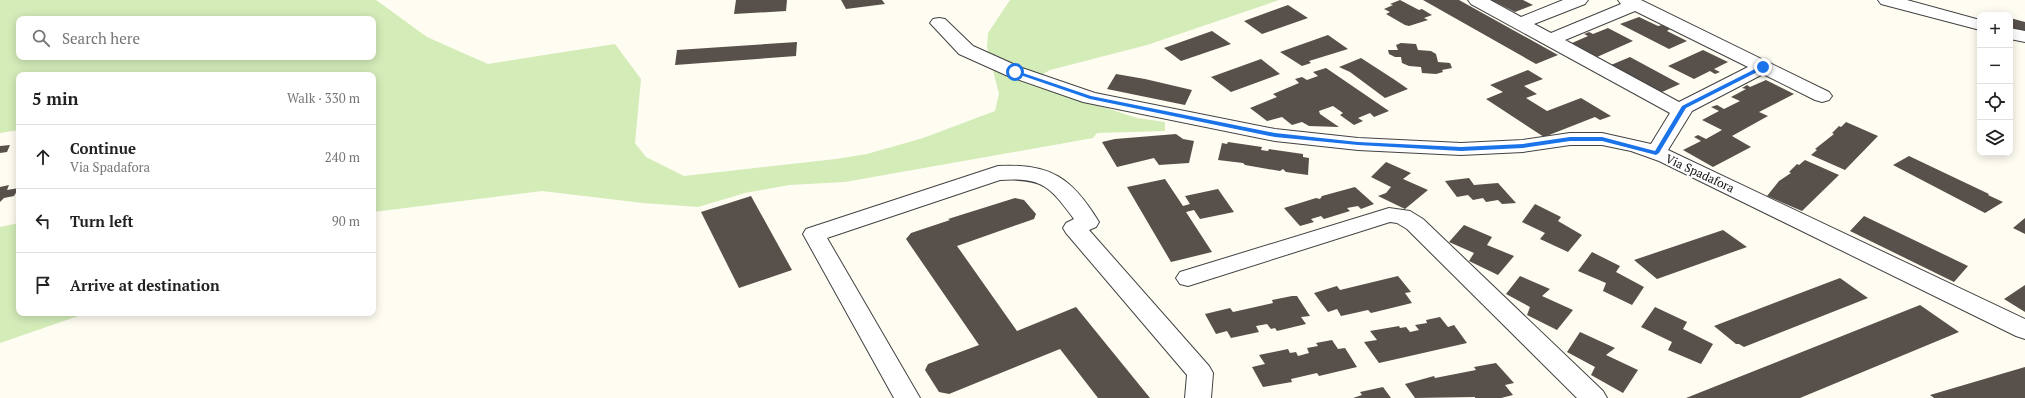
<!DOCTYPE html>
<meta charset="utf-8">
<style>
:root{--surface:#fff;--page:#f2f2f2;--text:#222;--muted:#767676;--line:#e0e0e0}
body{margin:0;font-family:"PT Serif",serif;background:var(--page);color:var(--text)}
.controls{position:absolute;right:12px;top:12px;display:grid;overflow:hidden;border-radius:8px;box-shadow:0 2px 10px #0003}
.controls button{width:36px;height:36px;display:grid;place-items:center;padding:0;border:0;border-bottom:1px solid var(--line);background:var(--surface);color:var(--text);font:20px sans-serif}
.stop{position:absolute;width:12px;height:12px;margin:-9px;border:3px solid #1a73e8;border-radius:50%;background:#fff}
.stop.end{background:#1a73e8;border-color:#fff;box-shadow:0 1px 4px #0008}
.list{margin:0;padding:0;list-style:none}
h2{display:flex;justify-content:space-between;align-items:center;height:52px;margin:0;padding:0 16px;font-size:17px}
h2 small{font-size:13px;font-weight:400;color:var(--muted)}
.list li{display:grid;grid-template-columns:26px 1fr auto;gap:12px;align-items:center;box-sizing:border-box;height:64px;padding:0 16px;border-top:1px solid var(--line)}
.list b{display:block;font-size:15px;white-space:nowrap}
.list p{margin:0;font-size:13px;white-space:nowrap;color:var(--muted)}
.list em{font-size:13px;font-style:normal;color:var(--muted)}
.icon{flex:none;width:22px;height:22px;fill:none;stroke:currentColor;stroke-width:2;stroke-linecap:round;stroke-linejoin:round}
.map{position:relative;flex:none;width:2025px;height:398px;overflow:hidden}
.search{position:absolute;background:var(--surface);box-shadow:0 2px 10px #0003;left:16px;top:16px;width:360px;height:44px;display:flex;align-items:center;gap:10px;box-sizing:border-box;padding:0 14px;border-radius:8px;color:var(--muted);font-size:15px}
.panel{position:absolute;background:var(--surface);box-shadow:0 2px 10px #0003;left:16px;top:72px;width:360px;height:244px;border-radius:8px}
.map>svg:first-child{display:block}
.green{fill:#d3ecb8;fill-rule:evenodd}
.building{fill:#58504b}
.lines{fill:none;stroke-linecap:round;stroke-linejoin:round}
.minor-casing{stroke:#424242;stroke-width:2}
.minor{fill:#fff;fill-rule:evenodd}
.route{fill:#1a73e8}
.labels{text-anchor:middle;dominant-baseline:central;stroke-width:4;stroke-linejoin:round;paint-order:stroke}
.street-label{font-size:12px;fill:#0f0f0f;stroke:#fff}
</style>
<div class="map">
<svg width="2025" height="398" viewBox="0 0 2025 398">
<rect width="100%" height="100%" fill="#fffcf1"/>
<path class="green" d="M0 0H376L427 37 488 64 615 44 641 79 635 143 646 157 684 176 836 159 867 154 923 138 995 111 999 94 987 47 988 33 1010 0H1279L1147 45 1050 70 1028 83 1137 118 1165 122V131L1097 133 1093 138 845 182 789 185 745 193 698 207 643 203 542 191 373 212V75H19V130L0 133ZM19 19H373V57H19Z
M19 223V313H87L0 343V227Z"/>
<path class="building" d="M736 0H787L786 11 734 14Z
M841 0H882L885 4 846 9Z
M1400 0 1419 10 1422 9 1432 15 1424 18 1428 20 1409 26 1405 25 1386 14 1390 12 1384 9 1393 5 1390 4Z
M1423 0H1459L1558 55 1536 64Z
M1487 0H1523L1533 5 1515 12 1495 2 1492 3Z
M1288 5 1308 18 1262 34 1244 21Z
M1639 17 1658 26 1662 25 1670 29 1667 31 1687 41 1669 49 1620 24Z
M2010 18 2025 22V32L2010 28Z
M1608 28 1633 41 1597 57 1572 43 1588 36 1584 34 1589 32 1593 34Z
M1212 31 1231 44 1181 61 1164 48Z
M1328 35 1348 49 1309 61 1311 63 1302 66 1280 52Z
M797 42 796 56 675 65 677 50Z
M1401 43 1416 44 1418 50 1431 51 1436 54 1438 62 1450 63 1452 68 1442 70 1443 72 1436 74 1422 73 1421 67 1409 66 1402 63 1401 57H1395L1389 54 1388 50H1398L1396 45Z
M1703 50 1728 62 1714 69 1720 72 1715 74 1710 71 1694 79 1668 66Z
M1630 57 1680 84 1662 92 1639 80 1636 82 1630 78 1634 77 1611 65Z
M1361 58 1395 80 1408 89 1385 98 1350 72 1339 67Z
M1261 59 1280 74 1231 92 1211 77Z
M1326 68 1389 111 1374 117 1370 113 1358 118 1363 121 1354 125 1340 115 1343 113 1333 106 1319 111 1320 114 1339 127 1309 126 1302 122 1292 125 1282 117 1267 121 1250 108 1277 97 1273 94 1299 83 1295 79 1302 77 1307 80 1318 76 1313 72Z
M1528 70 1543 79 1524 86 1537 94 1526 98 1547 111 1581 98 1611 116 1600 120 1595 117 1544 137 1486 99 1503 92 1490 85Z
M1116 74 1145 79 1192 90 1185 105 1107 89Z
M1766 80 1794 94 1759 112 1768 116 1732 136 1751 147 1713 167 1683 150 1701 141 1694 137 1698 135 1706 139 1722 130 1702 120 1719 111 1711 107 1717 105 1724 109 1740 101 1731 97 1746 89 1742 88 1747 85 1750 87Z
M1846 122 1878 136 1845 170 1811 155 1817 150 1815 149 1834 134 1832 133 1839 126 1841 127Z
M1176 134 1183 139 1194 141 1189 163 1159 165 1154 158 1117 167 1102 142 1115 139Z
M1228 142 1262 147 1261 150 1268 151 1269 149 1303 154V157L1309 158 1308 175 1286 172 1283 169 1280 171 1245 165 1243 163 1218 160 1222 143 1227 144Z
M10 145 7 152 0 153V146Z
M1909 156 1989 194 1988 195 2003 202 1985 213 1893 165Z
M1805 160 1839 175 1802 211 1767 196 1779 181 1791 173 1789 172 1797 164 1799 165Z
M1386 162 1411 173 1403 179 1428 190 1405 209 1378 196 1386 193 1391 187 1371 177Z
M1469 178 1474 185 1498 183 1516 203 1502 204 1498 200 1486 202 1483 198 1473 200 1468 195 1457 197 1445 181Z
M1165 179 1183 206 1190 204 1185 196 1218 189 1234 212 1200 219 1194 210 1186 212 1212 252 1171 262 1127 187Z
M9 185 7 190 19 188 14 196 4 198 0 202V187Z
M1355 187 1374 204 1361 209 1358 206 1347 208 1350 211 1324 219 1321 216 1311 219 1314 222 1300 226 1284 208 1316 198 1320 199 1322 196Z
M751 196 792 270 739 288 701 212Z
M1015 198 1024 200 1036 214 1034 219 957 246 1017 331 1076 307 1150 398H1098L1060 349 949 394 939 392 925 370 928 364 979 345 906 239 911 233 950 220 948 219Z
M1535 204 1561 217 1558 221 1582 235 1568 252 1540 239 1545 233 1522 222Z
M1864 216 1968 266 1954 282 1850 231Z
M2025 218V234L2013 228Z
M1464 225 1492 237 1487 245 1514 256 1498 275 1469 261 1474 253 1449 242Z
M1723 230 1747 247 1657 279 1634 260Z
M1592 252 1620 266 1616 272 1644 287 1632 305 1603 291 1606 283 1578 271Z
M1398 276 1411 292 1405 293 1412 303 1371 313 1368 310 1341 316 1337 309 1328 312 1314 293 1337 286 1340 290Z
M1520 276 1550 289 1542 296 1573 310 1557 330 1527 315 1530 307 1506 294Z
M1840 278 1868 298 1744 347 1739 344H1736L1714 326Z
M2025 285V312L2004 299Z
M1292 296H1297L1310 316 1301 317 1306 324 1277 331 1275 328 1271 329 1267 324 1256 326 1259 332 1231 338 1227 331 1216 334 1205 314 1230 308 1233 312 1273 303 1272 300Z
M1920 305 1959 332 1800 398H1686Z
M1655 307 1687 322 1683 329 1713 344 1701 364 1668 350 1672 342 1641 327Z
M1440 317 1448 327 1454 325 1467 343 1379 363 1364 342 1377 340 1370 331 1399 326 1400 328 1406 327 1410 332 1419 330 1415 325 1427 323 1426 320Z
M1580 332 1615 348 1606 355 1638 370 1623 393 1591 375 1595 367 1567 352Z
M1332 340 1338 349 1345 348 1357 367 1319 376 1317 373 1291 379 1292 382 1263 387 1252 367 1265 364 1259 355 1288 349 1290 353 1296 352 1298 356 1309 353 1307 348 1318 346 1316 343Z
M1496 363 1514 383 1505 385 1513 395 1501 398H1475V397L1415 398 1405 384 1434 376 1435 378 1476 370 1474 367Z
M2025 367V398H1934L1930 395Z
M1383 387 1391 398H1353L1362 395 1360 392Z"/>
<g class="lines">
<defs>
<path id="minor" d="M1468 0H1490L1521 17 1563 0H1588L1585 4 1534 24 1551 33 1621 4 1618 0H1641L1829 92 1832 96 1829 100 1822 102 1815 100 1763 74 1692 111 1668 150 2025 319V339L2016 336 1659 161 1631 151 1602 145H1570L1523 152 1461 155 1358 150 1275 141 1083 102 1008 76 959 54 930 23 933 19 939 18 945 19 973 46 1022 68 1095 93 1275 129 1358 138 1461 143 1523 140 1570 133H1602L1651 144 1670 113 1471 4ZM1635 11 1748 67 1679 102 1565 40Z
M1878 0H1907L1980 20V30L1881 4Z
M2010 28 2025 31V42L2010 39Z
M998 166C1051 163 1072 178 1099 222L1096 227 1089 230 1209 366 1213 373 1211 398H1185L1187 375 1066 233 1063 228 1066 223 1074 219C1050 187 1043 177 1000 180L827 238 920 398H894L803 234 806 229Z
M1389 208 1410 211 1423 219 1603 391 1607 398H1577L1407 229 1397 223 1390 222 1188 286 1180 284 1176 278 1180 272Z"/>
</defs>
<use href="#minor" class="minor-casing"/>
<use href="#minor" class="minor"/>
</g>
<path class="route" d="M1763 65 1765 68 1686 108 1659 153 1656 155 1602 141H1570L1523 148 1461 151 1358 145 1275 137 1090 99 1012 72 1017 71 1091 96 1275 133 1358 142 1461 147 1523 144 1570 137H1602L1655 151 1682 106Z"/>
<g class="labels">
<g class="street-label">
<text transform="translate(1700 173) rotate(25)">Via Spadafora</text>
</g>
</g>
</svg>
<div class="controls">
<button>+</button>
<button>−</button>
<button><svg class="icon" aria-label="locate" viewBox="0 0 24 24"><circle cx="12" cy="12" r="6"/><path d="M12 2v4M12 18v4M2 12h4M18 12h4"/></svg></button>
<button><svg class="icon" aria-label="layers" viewBox="0 0 24 24"><path d="M12 4l9 5-9 5-9-5zM3 14l9 5 9-5"/></svg></button>
</div>
<div class="stop" style="left:1015px;top:72px"></div>
<div class="stop end" style="left:1763px;top:67px"></div>
<div class="search"><svg class="icon" aria-label="search" viewBox="0 0 24 24"><circle cx="10" cy="10" r="6"/><path d="M15 15l6 6"/></svg>Search here</div>
<section class="panel">
<h2>5 min<small>Walk · 330 m</small></h2>
<ul class="list">
<li><svg class="icon" aria-label="ahead" viewBox="0 0 24 24"><path d="M12 20V5M6 11l6-6 6 6"/></svg><div><b>Continue</b><p>Via Spadafora</p></div><em>240 m</em></li>
<li><svg class="icon" aria-label="left" viewBox="0 0 24 24"><path d="M17 20v-9H6M10 6l-5 5 5 5"/></svg><div><b>Turn left</b></div><em>90 m</em></li>
<li><svg class="icon" aria-label="arrive" viewBox="0 0 24 24"><path d="M6 21V4h12l-3 4 3 4H6"/></svg><div><b>Arrive at destination</b></div></li>
</ul>
</section>
</div>
